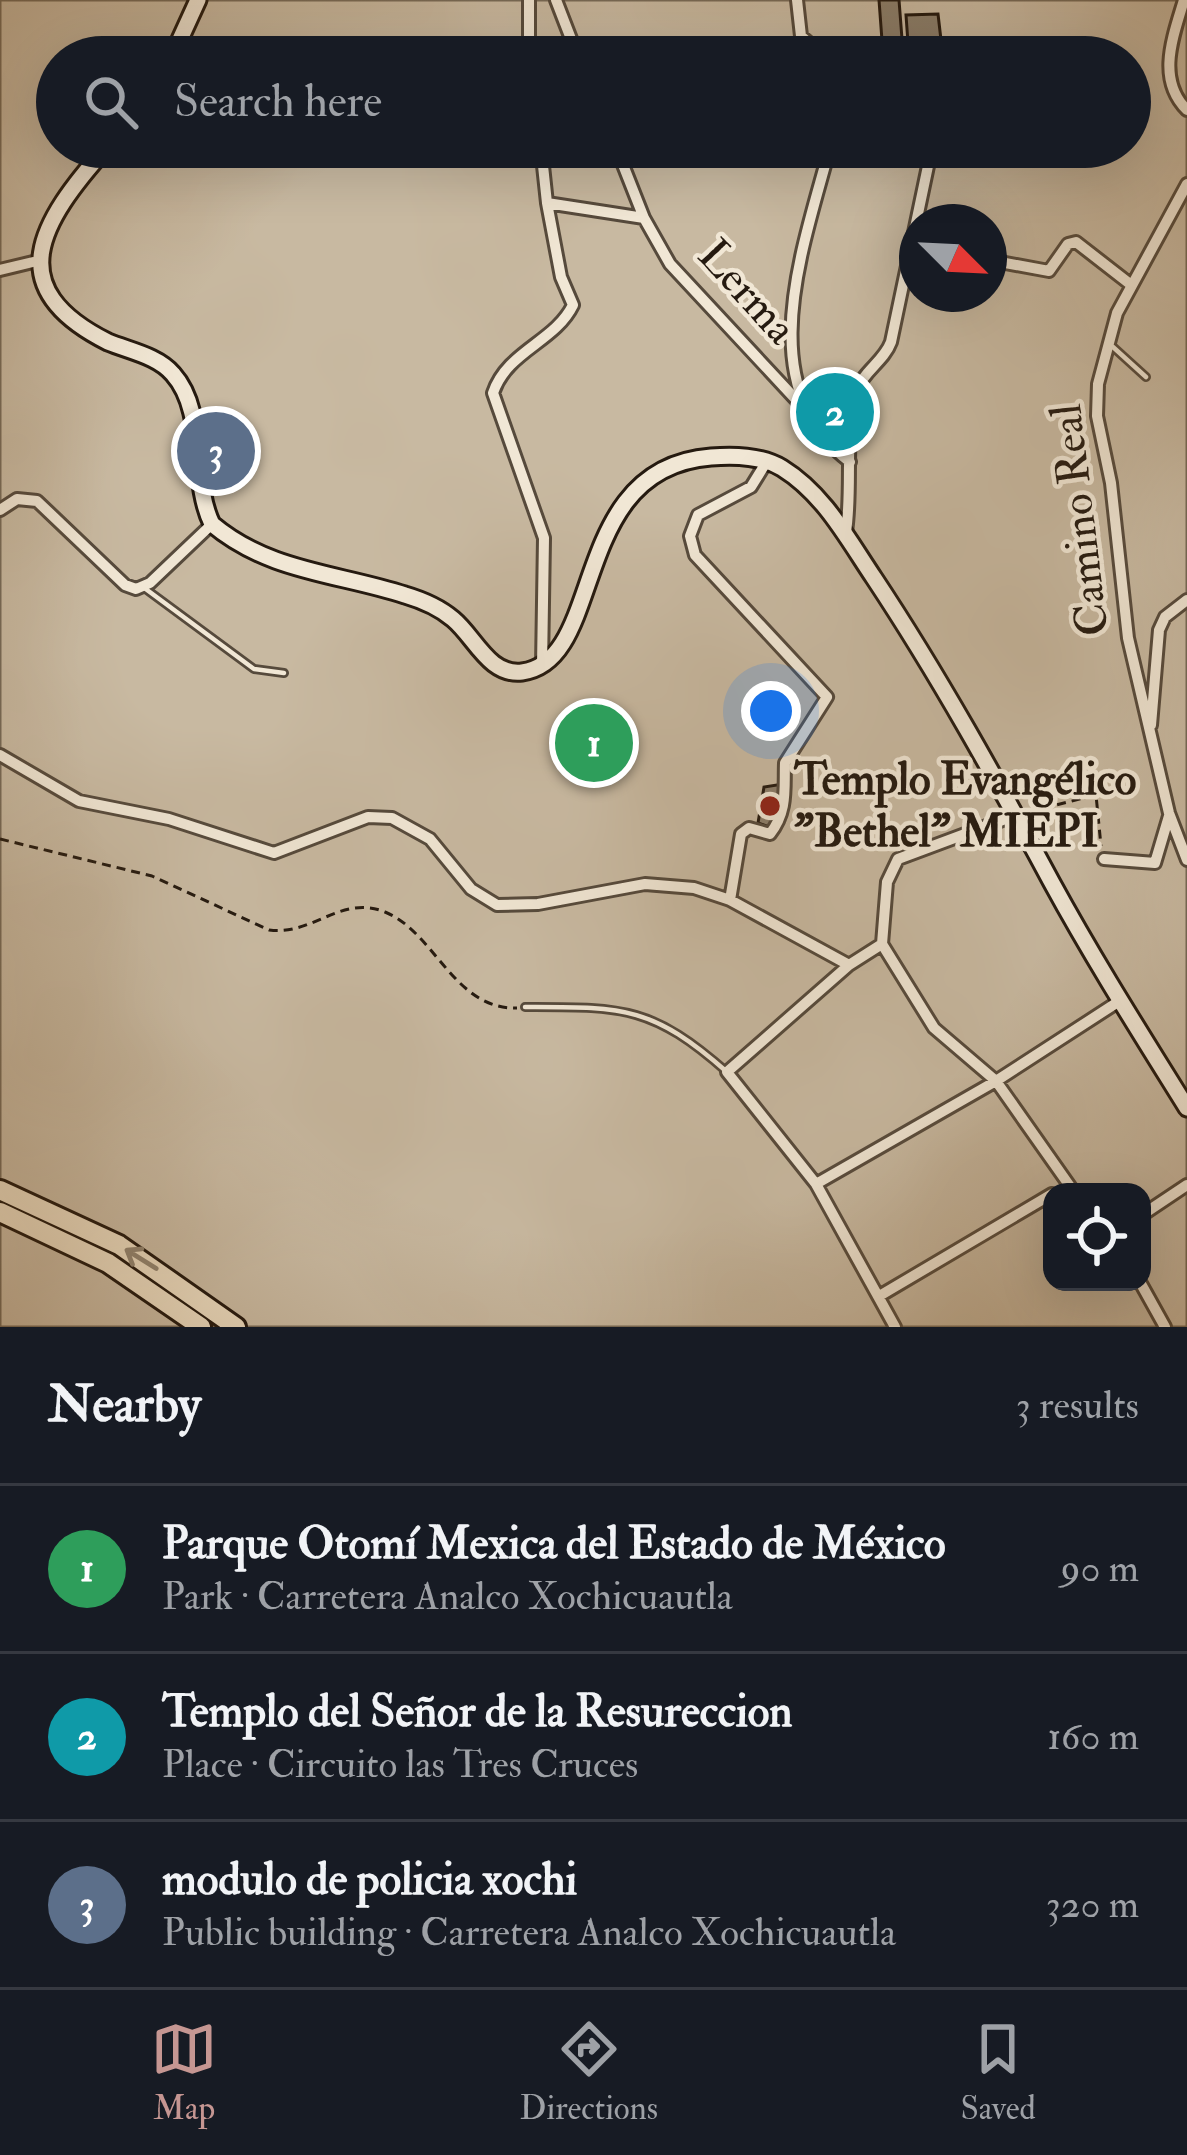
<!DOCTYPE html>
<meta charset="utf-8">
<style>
:root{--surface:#171b24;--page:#242831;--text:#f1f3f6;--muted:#9ea1a6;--line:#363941;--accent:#c59692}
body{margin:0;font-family:"IM FELL Double Pica",serif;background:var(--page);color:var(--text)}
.controls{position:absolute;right:36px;bottom:36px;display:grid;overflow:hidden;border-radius:24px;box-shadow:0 12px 48px #0002}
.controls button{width:108px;height:108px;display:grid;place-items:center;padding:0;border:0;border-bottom:3px solid var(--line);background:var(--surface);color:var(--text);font:60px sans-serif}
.compass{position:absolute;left:899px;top:204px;width:108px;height:108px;border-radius:50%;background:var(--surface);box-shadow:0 12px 48px #0002;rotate:114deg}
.you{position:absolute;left:771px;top:711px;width:42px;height:42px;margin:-30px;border:9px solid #fff;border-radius:50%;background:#1a73e8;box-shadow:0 0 0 18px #1a73e833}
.badge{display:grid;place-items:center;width:78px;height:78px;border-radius:50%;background:var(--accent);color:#fff;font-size:39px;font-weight:700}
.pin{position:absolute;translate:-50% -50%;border:6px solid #fff;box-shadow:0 3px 12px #0006}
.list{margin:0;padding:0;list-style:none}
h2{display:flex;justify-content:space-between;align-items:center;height:156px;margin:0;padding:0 48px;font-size:51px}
h2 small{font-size:39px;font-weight:400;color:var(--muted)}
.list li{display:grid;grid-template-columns:78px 1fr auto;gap:36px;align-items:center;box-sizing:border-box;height:168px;padding:0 48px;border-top:3px solid var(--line)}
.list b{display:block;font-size:45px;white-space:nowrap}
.list p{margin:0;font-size:39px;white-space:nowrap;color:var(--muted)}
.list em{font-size:39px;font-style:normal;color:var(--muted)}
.icon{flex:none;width:66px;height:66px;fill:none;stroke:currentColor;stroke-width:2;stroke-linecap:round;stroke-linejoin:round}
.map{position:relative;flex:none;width:1187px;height:1327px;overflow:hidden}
.search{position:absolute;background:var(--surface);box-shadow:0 12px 48px #0002;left:36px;right:36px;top:36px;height:132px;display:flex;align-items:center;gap:30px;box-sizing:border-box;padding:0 42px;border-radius:66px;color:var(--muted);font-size:45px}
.sheet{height:660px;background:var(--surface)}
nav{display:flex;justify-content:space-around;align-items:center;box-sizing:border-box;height:168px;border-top:3px solid var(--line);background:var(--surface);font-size:33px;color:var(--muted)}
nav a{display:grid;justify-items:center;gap:6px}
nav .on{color:var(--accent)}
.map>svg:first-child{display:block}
.green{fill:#c8b9a1;stroke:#766a58;stroke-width:3;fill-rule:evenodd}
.building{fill:#8b7e6b;stroke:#251a10;stroke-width:3}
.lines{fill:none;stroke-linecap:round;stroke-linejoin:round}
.service-casing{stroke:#564a3c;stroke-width:10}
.minor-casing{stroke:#564a3c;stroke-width:16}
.secondary-casing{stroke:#251a10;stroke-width:21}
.motorway-casing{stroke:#251a10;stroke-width:24}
.path{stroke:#251a10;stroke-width:3;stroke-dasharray:9 6;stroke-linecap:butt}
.service{stroke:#f1e7d5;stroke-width:4.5}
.minor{stroke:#f1e7d5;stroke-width:10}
.secondary{stroke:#f1e7d5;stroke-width:15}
.motorway{stroke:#e9dabf;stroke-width:18}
.oneway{stroke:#918470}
.poi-dot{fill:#8f2418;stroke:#f1e7d5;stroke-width:4.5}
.labels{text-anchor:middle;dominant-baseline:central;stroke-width:9;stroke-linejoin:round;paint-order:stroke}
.street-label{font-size:45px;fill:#251a10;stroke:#f1e7d5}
.poi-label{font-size:45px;font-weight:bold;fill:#251a10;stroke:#f1e7d5;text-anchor:start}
</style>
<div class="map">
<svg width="1187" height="1327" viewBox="0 0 1187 1327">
<rect width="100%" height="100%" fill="#e9dabf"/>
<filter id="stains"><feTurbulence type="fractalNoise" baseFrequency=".00167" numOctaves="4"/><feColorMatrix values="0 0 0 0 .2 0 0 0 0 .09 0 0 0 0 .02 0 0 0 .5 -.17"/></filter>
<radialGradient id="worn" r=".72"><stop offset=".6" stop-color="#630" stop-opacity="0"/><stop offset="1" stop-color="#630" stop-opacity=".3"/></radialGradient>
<path class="green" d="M0 0H1187V1327H0ZM57 57H1130V147H57ZM917 222H989V294H917ZM1052 1192H1142V1282H1052Z"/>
<path class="building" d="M879 0H899L903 52 883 54Z
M938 14 943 57H909L906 15Z
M846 385 854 389 849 460 835 448 810 392Z
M845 386 853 390 848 423 828 427 815 393Z
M783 784 772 828 758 823 764 787Z"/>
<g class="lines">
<defs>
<path id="service" d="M1113 347 1146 377
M143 587 254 669 284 673
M525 1007C622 1007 651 1005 727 1072"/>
<path id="minor" d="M556 0 578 57
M797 0 801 36 825 57
M1184 0C1173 37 1156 79 1187 110
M529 57V0
M541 147 547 203 644 218
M616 147 644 218 670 264 802 406
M830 147C804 246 749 387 850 462
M1187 184 1117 313 1098 384 1097 416 1111 483 1128 638 1169 813 1187 860
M989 260 1049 271 1068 244 1076 242 1130 284
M0 270 33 262
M0 510 17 499 37 501 125 585 136 589 150 583 212 524
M846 532C853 484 843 433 858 388 864 371 884 361 891 342L932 147
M542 666 544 538 493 393C507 351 555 342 573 305L561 277 547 203
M1151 725 1159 630 1165 617 1187 600
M0 755 79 801 169 819 274 853 368 817 392 818 430 839 471 889 497 905 538 904 645 884 694 888 730 900 849 965
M1104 859 1155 863 1169 816
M730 900 741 834 749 828 770 834C788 811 784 789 785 763L827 697 695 555 690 536 698 515 751 487 767 461
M882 944 934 1028 996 1081 1074 1192
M816 1184 996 1081 1121 1000
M1142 1215 1187 1185
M1140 1282 1165 1327
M881 1295 1052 1194
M895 1327 816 1184 727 1072 849 965 882 944 887 882 898 859 1016 815"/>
<path id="secondary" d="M172 57 198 0
M107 147C39 223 0 288 108 342 130 351 158 356 173 374 207 412 190 479 212 524 269 572 337 573 405 595 422 600 440 608 453 619 475 637 489 676 522 672 607 661 567 468 711 457 734 455 762 456 782 468 824 494 847 538 874 578 939 676 996 779 1052 883 1094 960 1141 1034 1187 1108"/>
<path id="motorway" d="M0 1190 119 1245 236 1327
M0 1212 108 1263 201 1327"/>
</defs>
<use href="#service" class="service-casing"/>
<use href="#minor" class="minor-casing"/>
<use href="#secondary" class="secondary-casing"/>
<use href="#motorway" class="motorway-casing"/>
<path class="path" d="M1028 812 1096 795 1101 846
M0 839 152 876 269 930C313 936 341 894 385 912 435 932 454 1010 517 1008"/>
<use href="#service" class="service"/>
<use href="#minor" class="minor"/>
<use href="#secondary" class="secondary"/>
<use href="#motorway" class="motorway"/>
</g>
<defs><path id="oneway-shaft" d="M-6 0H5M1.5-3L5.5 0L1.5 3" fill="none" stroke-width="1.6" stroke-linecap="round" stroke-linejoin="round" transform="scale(3)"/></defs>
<use class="oneway" href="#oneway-shaft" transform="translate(141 1259) rotate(-148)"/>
<circle class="poi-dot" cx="770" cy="806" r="12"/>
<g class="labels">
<g class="street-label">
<text transform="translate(747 292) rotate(48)">Lerma</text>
<text transform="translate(1080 520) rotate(-97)">Camino Real</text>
</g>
<g class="poi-label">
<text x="794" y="780">Templo Evangélico<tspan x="794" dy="52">"Bethel" MIEPI</tspan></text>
</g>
</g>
<rect width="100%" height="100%" filter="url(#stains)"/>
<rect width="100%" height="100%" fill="url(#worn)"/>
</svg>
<div class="controls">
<button><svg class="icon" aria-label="locate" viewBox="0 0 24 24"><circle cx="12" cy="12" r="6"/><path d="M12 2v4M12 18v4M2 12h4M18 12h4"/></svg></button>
</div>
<svg class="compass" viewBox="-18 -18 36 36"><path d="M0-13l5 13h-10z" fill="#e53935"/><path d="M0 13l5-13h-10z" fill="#9ea1a6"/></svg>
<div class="you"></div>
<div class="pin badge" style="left:594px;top:743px;background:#2e9e5b">1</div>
<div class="pin badge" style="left:835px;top:412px;background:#0f9aa8">2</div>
<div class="pin badge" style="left:216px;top:451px;background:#5c6f8a">3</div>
<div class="search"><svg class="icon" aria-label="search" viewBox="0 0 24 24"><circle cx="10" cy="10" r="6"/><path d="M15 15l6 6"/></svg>Search here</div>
</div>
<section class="sheet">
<h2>Nearby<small>3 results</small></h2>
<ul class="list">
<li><span class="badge" style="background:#2e9e5b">1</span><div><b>Parque Otomí Mexica del Estado de México</b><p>Park · Carretera Analco Xochicuautla</p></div><em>90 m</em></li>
<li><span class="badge" style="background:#0f9aa8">2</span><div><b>Templo del Señor de la Resureccion</b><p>Place · Circuito las Tres Cruces</p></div><em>160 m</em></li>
<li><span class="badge" style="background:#5c6f8a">3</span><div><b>modulo de policia xochi</b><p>Public building · Carretera Analco Xochicuautla</p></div><em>320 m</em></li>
</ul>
</section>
<nav>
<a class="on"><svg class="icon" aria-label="map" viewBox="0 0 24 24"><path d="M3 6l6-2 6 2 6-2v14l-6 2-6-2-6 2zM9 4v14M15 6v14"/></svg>Map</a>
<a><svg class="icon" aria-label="directions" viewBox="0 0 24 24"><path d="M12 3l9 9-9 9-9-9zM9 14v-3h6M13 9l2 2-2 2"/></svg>Directions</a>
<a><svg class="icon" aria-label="saved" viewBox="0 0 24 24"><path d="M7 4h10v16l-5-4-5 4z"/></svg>Saved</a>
</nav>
